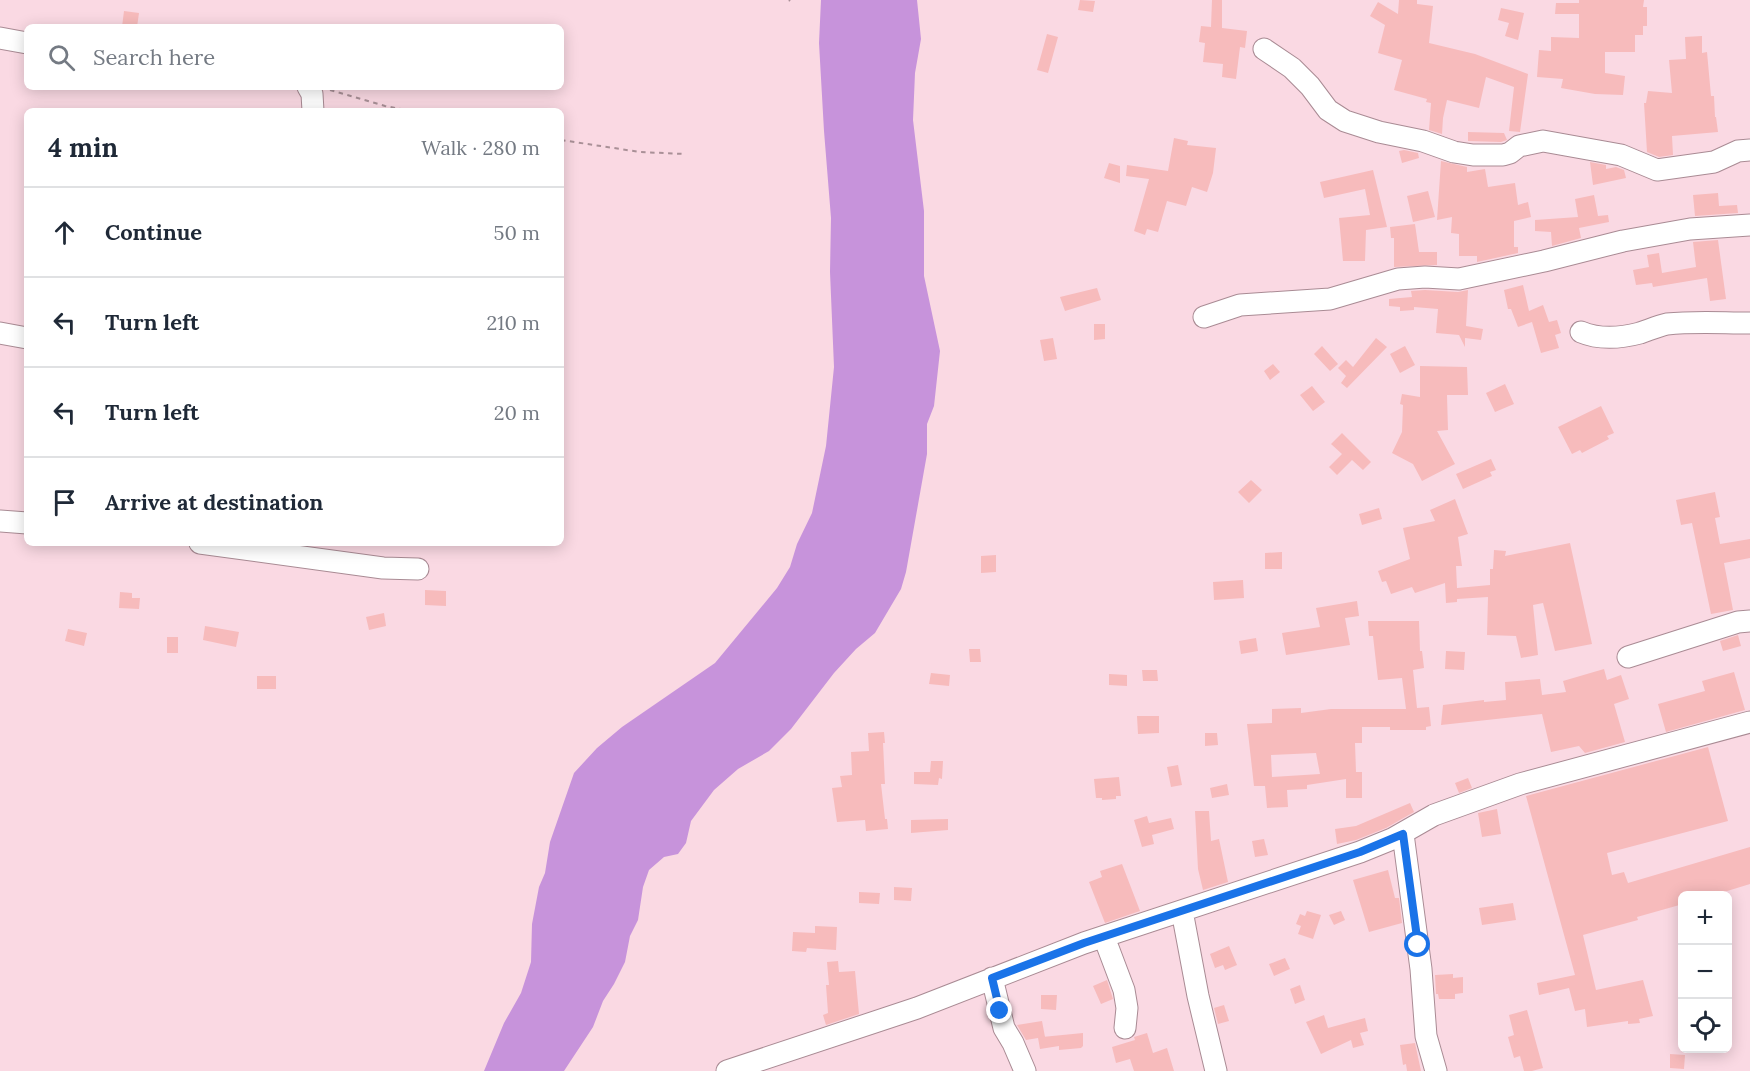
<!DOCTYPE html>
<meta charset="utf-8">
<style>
:root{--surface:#fff;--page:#f2f2f3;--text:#1f2937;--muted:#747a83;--line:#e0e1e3}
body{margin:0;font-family:Lora,serif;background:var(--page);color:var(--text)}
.controls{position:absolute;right:18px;bottom:18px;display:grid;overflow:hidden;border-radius:9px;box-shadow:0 3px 15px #0003}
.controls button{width:54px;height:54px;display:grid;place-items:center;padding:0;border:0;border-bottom:2px solid var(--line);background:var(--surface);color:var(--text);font:30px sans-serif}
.stop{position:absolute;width:18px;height:18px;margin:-14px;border:4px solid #1a73e8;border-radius:50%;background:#fff}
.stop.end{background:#1a73e8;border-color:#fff;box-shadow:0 2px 6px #0008}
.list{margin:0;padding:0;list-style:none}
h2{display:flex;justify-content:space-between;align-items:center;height:78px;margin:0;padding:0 24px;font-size:26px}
h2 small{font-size:20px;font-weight:400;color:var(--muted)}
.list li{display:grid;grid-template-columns:39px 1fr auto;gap:18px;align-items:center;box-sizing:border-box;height:90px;padding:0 24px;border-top:2px solid var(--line)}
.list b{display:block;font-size:22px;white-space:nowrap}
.list em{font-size:20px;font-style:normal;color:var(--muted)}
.icon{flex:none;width:33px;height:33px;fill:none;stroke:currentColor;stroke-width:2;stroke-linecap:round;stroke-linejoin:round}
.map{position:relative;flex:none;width:1750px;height:1071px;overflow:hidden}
.search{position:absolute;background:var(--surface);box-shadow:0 3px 15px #0003;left:24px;top:24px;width:540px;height:66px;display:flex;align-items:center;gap:15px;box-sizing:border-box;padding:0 21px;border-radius:9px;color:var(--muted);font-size:22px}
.panel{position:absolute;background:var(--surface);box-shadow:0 3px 15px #0003;left:24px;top:108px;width:540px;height:438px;border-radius:9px}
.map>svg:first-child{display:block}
.water{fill:#c793db}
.building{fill:#f7bbbc;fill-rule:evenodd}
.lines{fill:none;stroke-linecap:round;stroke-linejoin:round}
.minor-casing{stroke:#a98b94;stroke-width:23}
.path{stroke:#a99097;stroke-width:2;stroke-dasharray:4.5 4.5;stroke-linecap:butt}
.minor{stroke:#fff;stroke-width:21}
.route{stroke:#1a73e8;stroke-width:8}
</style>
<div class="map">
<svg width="1750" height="1071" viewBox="0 0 1750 1071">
<rect width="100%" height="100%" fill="#fad9e3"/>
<path class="water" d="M821 0H917L921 39 915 73 913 120 924 211V276L940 351 934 406 927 424V454L906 572 901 589 875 633 856 649 834 673 791 729 769 751 738 769 714 790 691 821 686 843 678 854 664 857 649 870 643 887 638 920 630 936 625 962 614 984 603 1001 593 1027 564 1071H484L504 1023 521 993 531 962 532 924 539 887 545 873 550 842 574 773 597 748 622 727 715 663 777 588 790 567 797 544 812 513 826 446 834 367 830 272 831 218 824 131 819 43Z"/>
<path class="building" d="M1080 0 1095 1 1093 12 1078 10Z
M1212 0H1222V28L1247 31 1245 48 1240 47 1236 79 1222 77 1223 64 1203 62 1205 43 1199 42 1201 26 1211 27Z
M1399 0H1417V4L1433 6 1429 43 1475 54 1528 74 1520 132 1509 131 1514 87 1486 77 1479 108 1447 100 1443 118 1442 134 1429 130 1431 103 1426 102 1427 99 1394 90 1402 60 1378 53 1385 25 1370 16 1378 2 1398 14Z
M1579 0H1644L1643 7H1647V26H1643V35H1635V52H1605V73L1625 76 1623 95 1595 94 1561 88 1563 79 1537 77 1539 50 1551 51V37L1579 38V14H1555L1556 3H1579Z
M1501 8 1524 13 1518 40 1505 36 1509 23 1498 20Z
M124 11 139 13 137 27H122Z
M1047 34 1058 37 1048 73 1037 70Z
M1702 36V53L1707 52 1711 96H1714L1715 117H1716L1718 132 1672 136 1673 155 1659 157 1647 152 1644 103H1646L1648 91 1672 93 1669 60 1686 59 1685 37Z
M1468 132 1504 133 1507 140 1501 142 1468 141Z
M1174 138 1188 141 1187 145 1216 148 1213 173 1207 192 1192 187 1186 206 1167 201 1158 232 1147 229 1145 235 1134 231 1149 179 1126 176 1127 165 1168 171Z
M1404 150 1418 153 1419 158 1402 163 1399 151Z
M1441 161 1467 167V172L1485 169 1488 187 1515 183 1518 205 1528 202 1531 217 1514 221V247H1518V253L1477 262V256H1459V234L1451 233 1452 217 1437 220Z
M1590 162 1606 165V169L1616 167 1624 170 1626 178 1593 185Z
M1109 163 1120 166V183L1104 178Z
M1373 170 1387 227 1366 230 1365 261H1343L1339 218 1370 215 1365 189 1324 198 1320 182Z
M1428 191 1435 217 1413 222 1407 196Z
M1718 193 1719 206 1737 205 1738 213 1695 216 1693 195Z
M1594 195 1598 216 1608 215 1609 222 1579 228 1581 238 1552 246 1551 232 1535 231V220L1578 217 1575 199Z
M1415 224 1419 252H1437V265L1394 267V238H1391L1390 227Z
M1718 240 1726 299 1710 301 1707 278 1653 287 1652 283 1636 285 1633 270 1649 267 1647 255 1659 253 1662 273 1696 267 1693 242Z
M1523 285 1529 311 1543 305 1549 322 1557 320 1561 333 1555 335 1559 348 1541 353 1532 322 1518 327 1511 309H1508L1504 290Z
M1097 288 1101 300 1065 311 1060 297Z
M1425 290 1458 292 1468 290 1466 326 1483 329 1481 340 1465 338V347L1459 335 1436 333 1438 309 1414 307V310L1400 311V307L1389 306V299L1412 297 1411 291Z
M1094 324H1105V339L1094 340Z
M1053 338 1057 359 1044 361 1040 340Z
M1376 338 1387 347 1347 388 1341 383 1346 376 1338 368 1346 360 1353 367Z
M1322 346 1338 364 1330 371 1314 354Z
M1405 346 1415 365 1400 373 1390 354Z
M1273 364 1280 372 1270 380 1264 371Z
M1420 366 1467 367 1468 395H1447L1448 430 1437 431 1455 464 1422 481 1413 464 1392 453 1402 432 1403 405 1400 404 1402 394 1420 397Z
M1505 384 1514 404 1495 412 1486 393Z
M1312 386 1325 402 1313 411 1300 395Z
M1601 406 1614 433 1607 436 1609 439 1582 453 1580 450 1572 454 1558 427Z
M1342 433 1371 462 1363 470 1352 460 1337 475 1329 467 1342 454 1331 444Z
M1491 459 1496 470 1490 472 1492 476 1463 489 1456 474Z
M1251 480 1262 490 1249 503 1238 492Z
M1715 492 1720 517 1715 518 1720 544 1750 539V558L1724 563 1733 610 1711 614 1692 523 1681 525 1676 500Z
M1455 499 1468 534 1458 537 1462 566H1456L1457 588 1490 585V569H1493L1494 550 1506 551 1505 556 1570 543 1592 644 1555 651 1543 603 1533 605 1538 655 1521 658 1516 636 1487 635 1488 597 1457 599V602L1446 603 1445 583 1415 593 1412 587 1391 594 1386 581 1382 582 1378 571 1410 559 1403 528 1435 521 1430 510Z
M1379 508 1382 519 1362 525 1359 514Z
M1282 552V569H1265V553Z
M996 555V572L981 573V556Z
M1243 580 1244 598 1214 600 1213 582Z
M425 590 446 591V606L425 605Z
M120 592 132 593V598H140L139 609 119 608Z
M1357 601 1359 616 1345 618 1350 645 1286 655 1282 633 1320 627 1316 608Z
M384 613 386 626 369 630 366 617Z
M1368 621H1419L1420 651H1422L1424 668 1413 670 1417 708 1429 707 1431 726 1426 727V730H1390V727H1362V743H1355L1356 772H1362V798H1346V779L1307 785V789L1287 790 1288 807 1267 808 1265 786H1254L1247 724 1272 723V709L1301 708V713L1331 709H1406L1402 678 1378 680 1373 636H1369ZM1316 753 1320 774 1272 777 1271 755Z
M205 626 239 632 236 647 203 640Z
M68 629 87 633 84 646 65 641Z
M1738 635 1741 646 1723 651 1720 641Z
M167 637H178V653H167Z
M1256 638 1258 651 1241 654 1239 641Z
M969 649H980L981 662H970Z
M1446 651 1465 652 1464 670 1445 669Z
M1604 669 1607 680 1621 675 1629 699 1614 704 1625 742 1585 753 1579 746 1551 752 1542 714 1441 725 1443 705 1484 700V702L1506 700 1505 682 1540 679 1542 695 1566 692 1563 681Z
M1142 670H1157L1158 681H1143Z
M1734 672 1745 710 1666 732 1658 704 1705 691 1702 681Z
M931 673 950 675 949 686 929 684Z
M1109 674 1127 675V686L1109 685Z
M257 676H276V689H257Z
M1137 716H1159V733L1138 734Z
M884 732 885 743H883L885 784H881L885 819H887L888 829 866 831 865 820 837 822 832 788 842 787 840 776 852 775 851 752 869 751 868 733Z
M1205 733H1217L1218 745 1205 746Z
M1708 747 1728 821 1607 853 1612 875 1624 872 1628 883 1750 847V884L1711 896H1683V904L1637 917 1638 920 1583 935 1596 990 1643 980 1653 1016 1639 1019 1640 1023 1628 1024V1021L1587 1027 1585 1009 1575 1011 1569 988 1539 995 1537 983 1575 975 1526 796Z
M931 761H943L942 779 939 778 938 785 914 784V772H930Z
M1178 765 1182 785 1171 787 1167 767Z
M1119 777 1121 796H1116V799L1102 800V798H1096L1094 779Z
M1468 778 1472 788 1459 793 1455 783Z
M1227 784 1229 795 1212 798 1210 788Z
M1410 803 1414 812 1386 828 1356 840 1337 844 1335 829 1356 826Z
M1497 809 1501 834 1482 837 1478 813Z
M1195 811H1209L1211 841 1219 839 1228 882 1203 890 1198 869Z
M1147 816 1149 823 1171 818 1174 829 1152 835 1154 844 1142 847 1134 820Z
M948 819V830L911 833V820Z
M1264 839 1268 855 1255 857 1252 841Z
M1122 864 1140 911 1105 923 1089 882 1102 877 1100 871Z
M1388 870 1395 898H1399L1402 923 1369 932 1353 880Z
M894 887 912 888 911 901 894 900Z
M859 892 880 893 879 904 859 903Z
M1513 903 1516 920 1482 925 1479 908Z
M1307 911 1321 915 1313 939 1298 934 1301 926 1296 924 1300 914 1305 916Z
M1341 911 1345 920 1334 925 1329 915Z
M815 926 837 927 836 950 807 948 806 952 792 951 793 932 815 933Z
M1229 946 1237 965 1225 970 1223 965 1215 968 1210 954Z
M1285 958 1290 969 1274 976 1269 964Z
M838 961 839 972 855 971 859 1014 826 1025 823 1015 828 1013 826 985H829L827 962Z
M1453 974V978L1463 977V993L1455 994V999H1439L1438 994H1436L1435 975Z
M1107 980 1113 999 1101 1004 1093 986Z
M1300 985 1305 1000 1295 1004 1290 989Z
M1041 995H1057L1056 1010 1041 1009Z
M1224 1005 1229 1021 1218 1024 1214 1008Z
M1527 1010 1543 1068 1532 1071H1524L1520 1056 1514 1058 1508 1037 1514 1035 1509 1015Z
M1324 1015 1328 1028 1365 1018 1368 1031 1360 1033 1364 1045 1353 1048 1351 1040 1321 1054 1306 1022Z
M1042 1021 1045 1037H1042L1083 1033V1046L1081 1048 1059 1050V1046L1040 1049 1038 1038 1026 1040 1017 1025Z
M1147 1033 1153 1053 1167 1048 1174 1071H1134L1130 1059 1116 1063 1112 1047 1135 1040 1134 1037Z
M1415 1043 1421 1071H1407L1406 1064 1403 1065 1400 1045Z
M1670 1054 1685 1055 1684 1069 1670 1068Z"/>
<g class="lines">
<defs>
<path id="minor" d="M0 38 27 43
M1264 49 1292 68 1310 86 1328 110 1345 121 1379 132 1423 141 1454 152 1473 155H1503L1510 153 1519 146 1543 141 1621 155 1657 170 1714 162 1738 151 1750 150
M308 87 312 94 313 111
M1204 317 1240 305 1330 299 1398 279 1425 277 1459 279 1544 261 1623 241 1690 229 1750 225
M1581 332C1600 340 1621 338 1640 333 1649 330 1658 326 1667 324 1694 321 1722 323 1750 323
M0 333 27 338
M0 521 27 523
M200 543 383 568 418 569
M1628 657 1738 622 1750 621
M1403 834 1421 969 1426 1036 1436 1071
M1182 911 1198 996 1216 1071
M1104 937 1124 990 1127 1008 1125 1028
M992 978 1004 1028 1013 1043 1025 1071
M727 1071 917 1008 1084 943 1360 852 1392 839 1434 815 1520 784 1750 722"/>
</defs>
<use href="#minor" class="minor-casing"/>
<path class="path" d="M789 0 790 1
M330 90 385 106 411 111
M561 140 640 152 685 154"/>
<use href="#minor" class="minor"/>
</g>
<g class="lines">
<path class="route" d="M1000 1011 992 978 1084 943 1360 852 1403 834 1418 945"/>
</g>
</svg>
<div class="controls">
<button>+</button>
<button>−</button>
<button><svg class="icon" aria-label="locate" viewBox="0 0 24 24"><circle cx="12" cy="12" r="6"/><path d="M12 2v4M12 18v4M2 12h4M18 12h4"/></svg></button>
</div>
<div class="stop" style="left:1418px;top:945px"></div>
<div class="stop end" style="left:1000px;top:1011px"></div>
<div class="search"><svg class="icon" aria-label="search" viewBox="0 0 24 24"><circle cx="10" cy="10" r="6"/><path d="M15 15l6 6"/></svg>Search here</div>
<section class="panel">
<h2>4 min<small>Walk · 280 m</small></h2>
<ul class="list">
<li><svg class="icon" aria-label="ahead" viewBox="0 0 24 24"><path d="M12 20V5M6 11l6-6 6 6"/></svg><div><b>Continue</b></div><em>50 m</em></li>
<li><svg class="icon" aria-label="left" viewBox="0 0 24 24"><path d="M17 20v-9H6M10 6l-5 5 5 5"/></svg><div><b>Turn left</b></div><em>210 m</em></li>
<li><svg class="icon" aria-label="left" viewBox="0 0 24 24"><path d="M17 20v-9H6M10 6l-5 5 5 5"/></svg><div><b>Turn left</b></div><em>20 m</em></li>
<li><svg class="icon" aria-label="arrive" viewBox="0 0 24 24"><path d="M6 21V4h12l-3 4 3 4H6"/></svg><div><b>Arrive at destination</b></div></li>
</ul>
</section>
</div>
